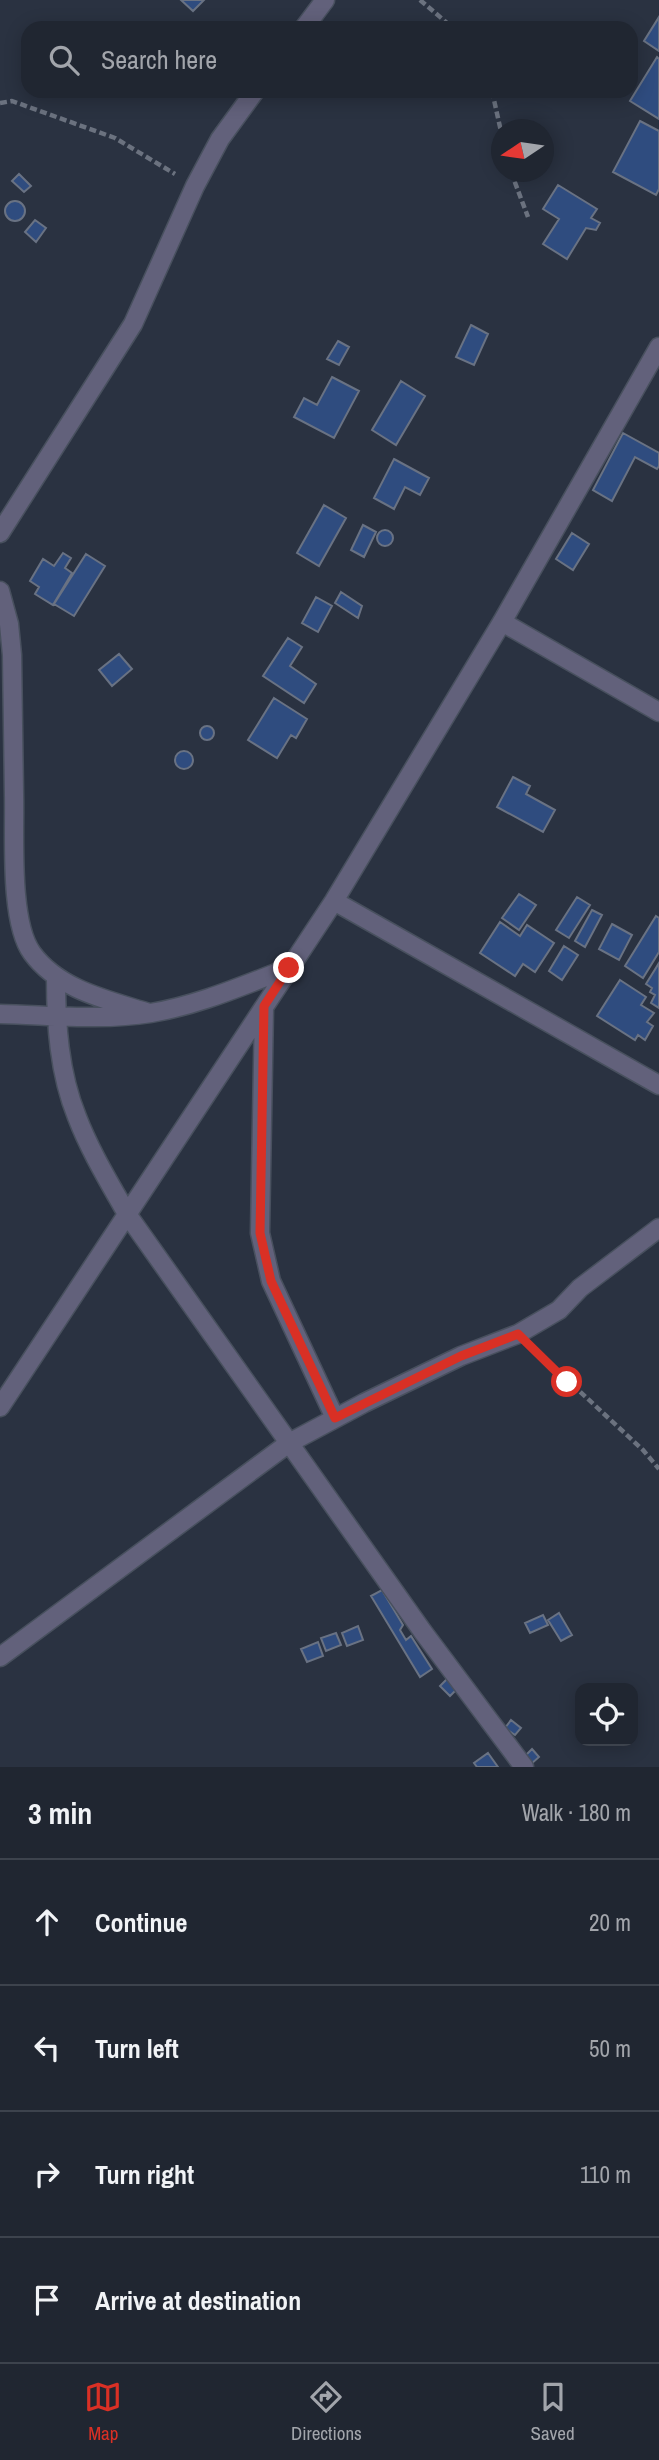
<!DOCTYPE html>
<meta charset="utf-8">
<style>
:root{--surface:#202631;--page:#282e39;--text:#f1f3f6;--muted:#a2a5ab;--line:#3d434d;--accent:#d93025}
body{margin:0;font-family:"Archivo Narrow",sans-serif;background:var(--page);color:var(--text)}
.controls{position:absolute;right:21px;bottom:21px;display:grid;overflow:hidden;border-radius:14px;box-shadow:0 4px 18px #0003}
.controls button{width:63px;height:63px;display:grid;place-items:center;padding:0;border:0;border-bottom:2px solid var(--line);background:var(--surface);color:var(--text);font:35px sans-serif}
.compass{position:absolute;left:491px;top:119px;width:63px;height:63px;border-radius:50%;background:var(--surface);box-shadow:0 4px 18px #0003;rotate:257deg}
.stop{position:absolute;width:21px;height:21px;margin:-16px;border:5px solid #d93025;border-radius:50%;background:#fff}
.stop.end{background:#d93025;border-color:#fff;box-shadow:0 2px 7px #0008}
.list{margin:0;padding:0;list-style:none}
h2{display:flex;justify-content:space-between;align-items:center;height:91px;margin:0;padding:0 28px;font-size:30px}
h2 small{font-size:23px;font-weight:400;color:var(--muted)}
.list li{display:grid;grid-template-columns:46px 1fr auto;gap:21px;align-items:center;box-sizing:border-box;height:126px;padding:0 28px;border-top:2px solid var(--line)}
.list b{display:block;font-size:26px;white-space:nowrap}
.list em{font-size:23px;font-style:normal;color:var(--muted)}
.icon{flex:none;width:38px;height:38px;fill:none;stroke:currentColor;stroke-width:2;stroke-linecap:round;stroke-linejoin:round}
.map{position:relative;flex:none;width:659px;height:1767px;overflow:hidden}
.search{position:absolute;background:var(--surface);box-shadow:0 4px 18px #0003;left:21px;right:21px;top:21px;height:77px;display:flex;align-items:center;gap:18px;box-sizing:border-box;padding:0 24px;border-radius:21px;color:var(--muted);font-size:26px}
.sheet{height:595px;background:var(--surface)}
nav{display:flex;justify-content:space-around;align-items:center;box-sizing:border-box;height:98px;border-top:2px solid var(--line);background:var(--surface);font-size:19px;color:var(--muted)}
nav a{display:grid;justify-items:center;gap:4px}
nav .on{color:var(--accent)}
.map>svg:first-child{display:block}
.building{fill:#2f4c7f;stroke:#697283;stroke-width:2}
.lines{fill:none;stroke-linecap:round;stroke-linejoin:round}
.street-casing{stroke:#48505e;stroke-width:21}
.path{stroke:#6b727f;stroke-width:4.5;stroke-dasharray:7 3.5;stroke-linecap:butt}
.street{stroke:#62617b;stroke-width:18}
.route{stroke:#d93025;stroke-width:9}
</style>
<div class="map">
<svg width="659" height="1767" viewBox="0 0 659 1767">
<rect width="100%" height="100%" fill="#2a3241"/>
<path class="building" d="M181 0H204L193 11Z
M659 17V51L644 41Z
M657 57 659 59V119L630 101Z
M640 121 659 131V189L656 195 613 172Z
M19 174 31 186 24 192 12 181Z
M558 185 597 209 591 218 600 223 596 230 586 228 567 259 543 244 559 219 543 209Z
M5 211a10 10 0 1 1 20 0a10 10 0 1 1-20 0Z
M35 220 46 228 36 242 25 232Z
M471 325 488 334 474 365 456 357Z
M338 341 349 347 339 365 327 359Z
M332 377 359 391 334 438 294 417 304 398 317 405Z
M401 381 425 396 396 445 372 430Z
M623 433 659 453V466L657 469 635 457 612 501 593 490Z
M394 459 429 478 420 495 405 487 394 509 374 498Z
M324 505 346 518 319 566 297 553Z
M363 525 376 532 364 557 351 550Z
M377 538a8 8 0 1 1 16 0a8 8 0 1 1-16 0Z
M572 533 589 544 573 570 556 559Z
M63 553 71 558 65 568 72 573 53 605 35 594 39 587 30 581 43 559 54 566Z
M86 554 105 566 74 616 54 604Z
M341 592 362 606 358 618 335 603Z
M316 597 332 606 318 632 302 623Z
M288 638 302 647 290 666 316 684 304 703 263 676Z
M119 654 132 669 112 686 99 670Z
M274 698 307 719 296 738 291 735 277 758 248 740Z
M200 733a7 7 0 1 1 14 0a7 7 0 1 1-14 0Z
M175 760a9 9 0 1 1 18 0a9 9 0 1 1-18 0Z
M513 777 530 786 526 794 555 810 543 832 497 807Z
M519 894 536 905 519 930 502 918Z
M577 897 590 905 569 938 556 930Z
M592 910 602 915 585 947 575 941Z
M656 916 659 918V952L643 978 625 966Z
M500 922 520 936 527 925 554 943 535 972 523 964 515 976 480 953Z
M612 924 632 935 619 960 599 949Z
M564 946 578 955 562 980 549 971Z
M659 963V1008L651 1003 655 995 650 992 652 988 646 984Z
M620 980 646 997 641 1005 654 1013 647 1022 653 1026 645 1040 638 1035 635 1040 597 1016Z
M382 1590 403 1625 400 1630 406 1640 411 1636 432 1669 420 1677 371 1596Z
M559 1613 572 1635 561 1641 548 1620Z
M543 1615 548 1625 530 1633 525 1623Z
M358 1626 363 1640 347 1646 342 1633Z
M336 1633 341 1645 326 1651 321 1638Z
M318 1642 323 1656 307 1662 301 1649Z
M448 1678 458 1688 450 1696 440 1686Z
M511 1720 521 1728 515 1735 505 1728Z
M532 1749 539 1757 530 1765 523 1758Z
M488 1753 498 1767H477L474 1763Z"/>
<g class="lines">
<defs>
<path id="street" d="M304 28 325 0
M0 533 133 324 195 186 220 139 255 91
M0 591 9 624 12 655C13 701 13 748 14 795 15 833 9 922 32 953 59 990 108 1000 149 1013
M502 622 659 712
M334 901 659 1085
M56 978C56 1024 59 1073 77 1117 90 1151 109 1182 127 1214L423 1632 524 1767
M264 1007 260 1233 271 1281 335 1418
M0 1014C49 1015 102 1021 151 1013 199 1005 244 985 289 968
M0 1407 334 901 502 622 659 347
M0 1657 289 1443 364 1403 461 1356 518 1334 559 1310 580 1288 659 1228"/>
</defs>
<use href="#street" class="street-casing"/>
<path class="path" d="M420 0 453 28
M492 91 502 136
M0 103 12 101 115 138 175 174
M511 172 528 217
M534 1349 643 1450 659 1469"/>
<use href="#street" class="street"/>
</g>
<g class="lines">
<path class="route" d="M289 968 264 1006 260 1233 271 1281 335 1418 461 1356 518 1334 567 1382"/>
</g>
</svg>
<div class="controls">
<button><svg class="icon" aria-label="locate" viewBox="0 0 24 24"><circle cx="12" cy="12" r="6"/><path d="M12 2v4M12 18v4M2 12h4M18 12h4"/></svg></button>
</div>
<svg class="compass" viewBox="-18 -18 36 36"><path d="M0-13l5 13h-10z" fill="#e53935"/><path d="M0 13l5-13h-10z" fill="#a2a5ab"/></svg>
<div class="stop" style="left:567px;top:1382px"></div>
<div class="stop end" style="left:289px;top:968px"></div>
<div class="search"><svg class="icon" aria-label="search" viewBox="0 0 24 24"><circle cx="10" cy="10" r="6"/><path d="M15 15l6 6"/></svg>Search here</div>
</div>
<section class="sheet">
<h2>3 min<small>Walk · 180 m</small></h2>
<ul class="list">
<li><svg class="icon" aria-label="ahead" viewBox="0 0 24 24"><path d="M12 20V5M6 11l6-6 6 6"/></svg><div><b>Continue</b></div><em>20 m</em></li>
<li><svg class="icon" aria-label="left" viewBox="0 0 24 24"><path d="M17 20v-9H6M10 6l-5 5 5 5"/></svg><div><b>Turn left</b></div><em>50 m</em></li>
<li><svg class="icon" aria-label="right" viewBox="0 0 24 24"><path d="M7 20v-9h11M14 6l5 5-5 5"/></svg><div><b>Turn right</b></div><em>110 m</em></li>
<li><svg class="icon" aria-label="arrive" viewBox="0 0 24 24"><path d="M6 21V4h12l-3 4 3 4H6"/></svg><div><b>Arrive at destination</b></div></li>
</ul>
</section>
<nav>
<a class="on"><svg class="icon" aria-label="map" viewBox="0 0 24 24"><path d="M3 6l6-2 6 2 6-2v14l-6 2-6-2-6 2zM9 4v14M15 6v14"/></svg>Map</a>
<a><svg class="icon" aria-label="directions" viewBox="0 0 24 24"><path d="M12 3l9 9-9 9-9-9zM9 14v-3h6M13 9l2 2-2 2"/></svg>Directions</a>
<a><svg class="icon" aria-label="saved" viewBox="0 0 24 24"><path d="M7 4h10v16l-5-4-5 4z"/></svg>Saved</a>
</nav>
